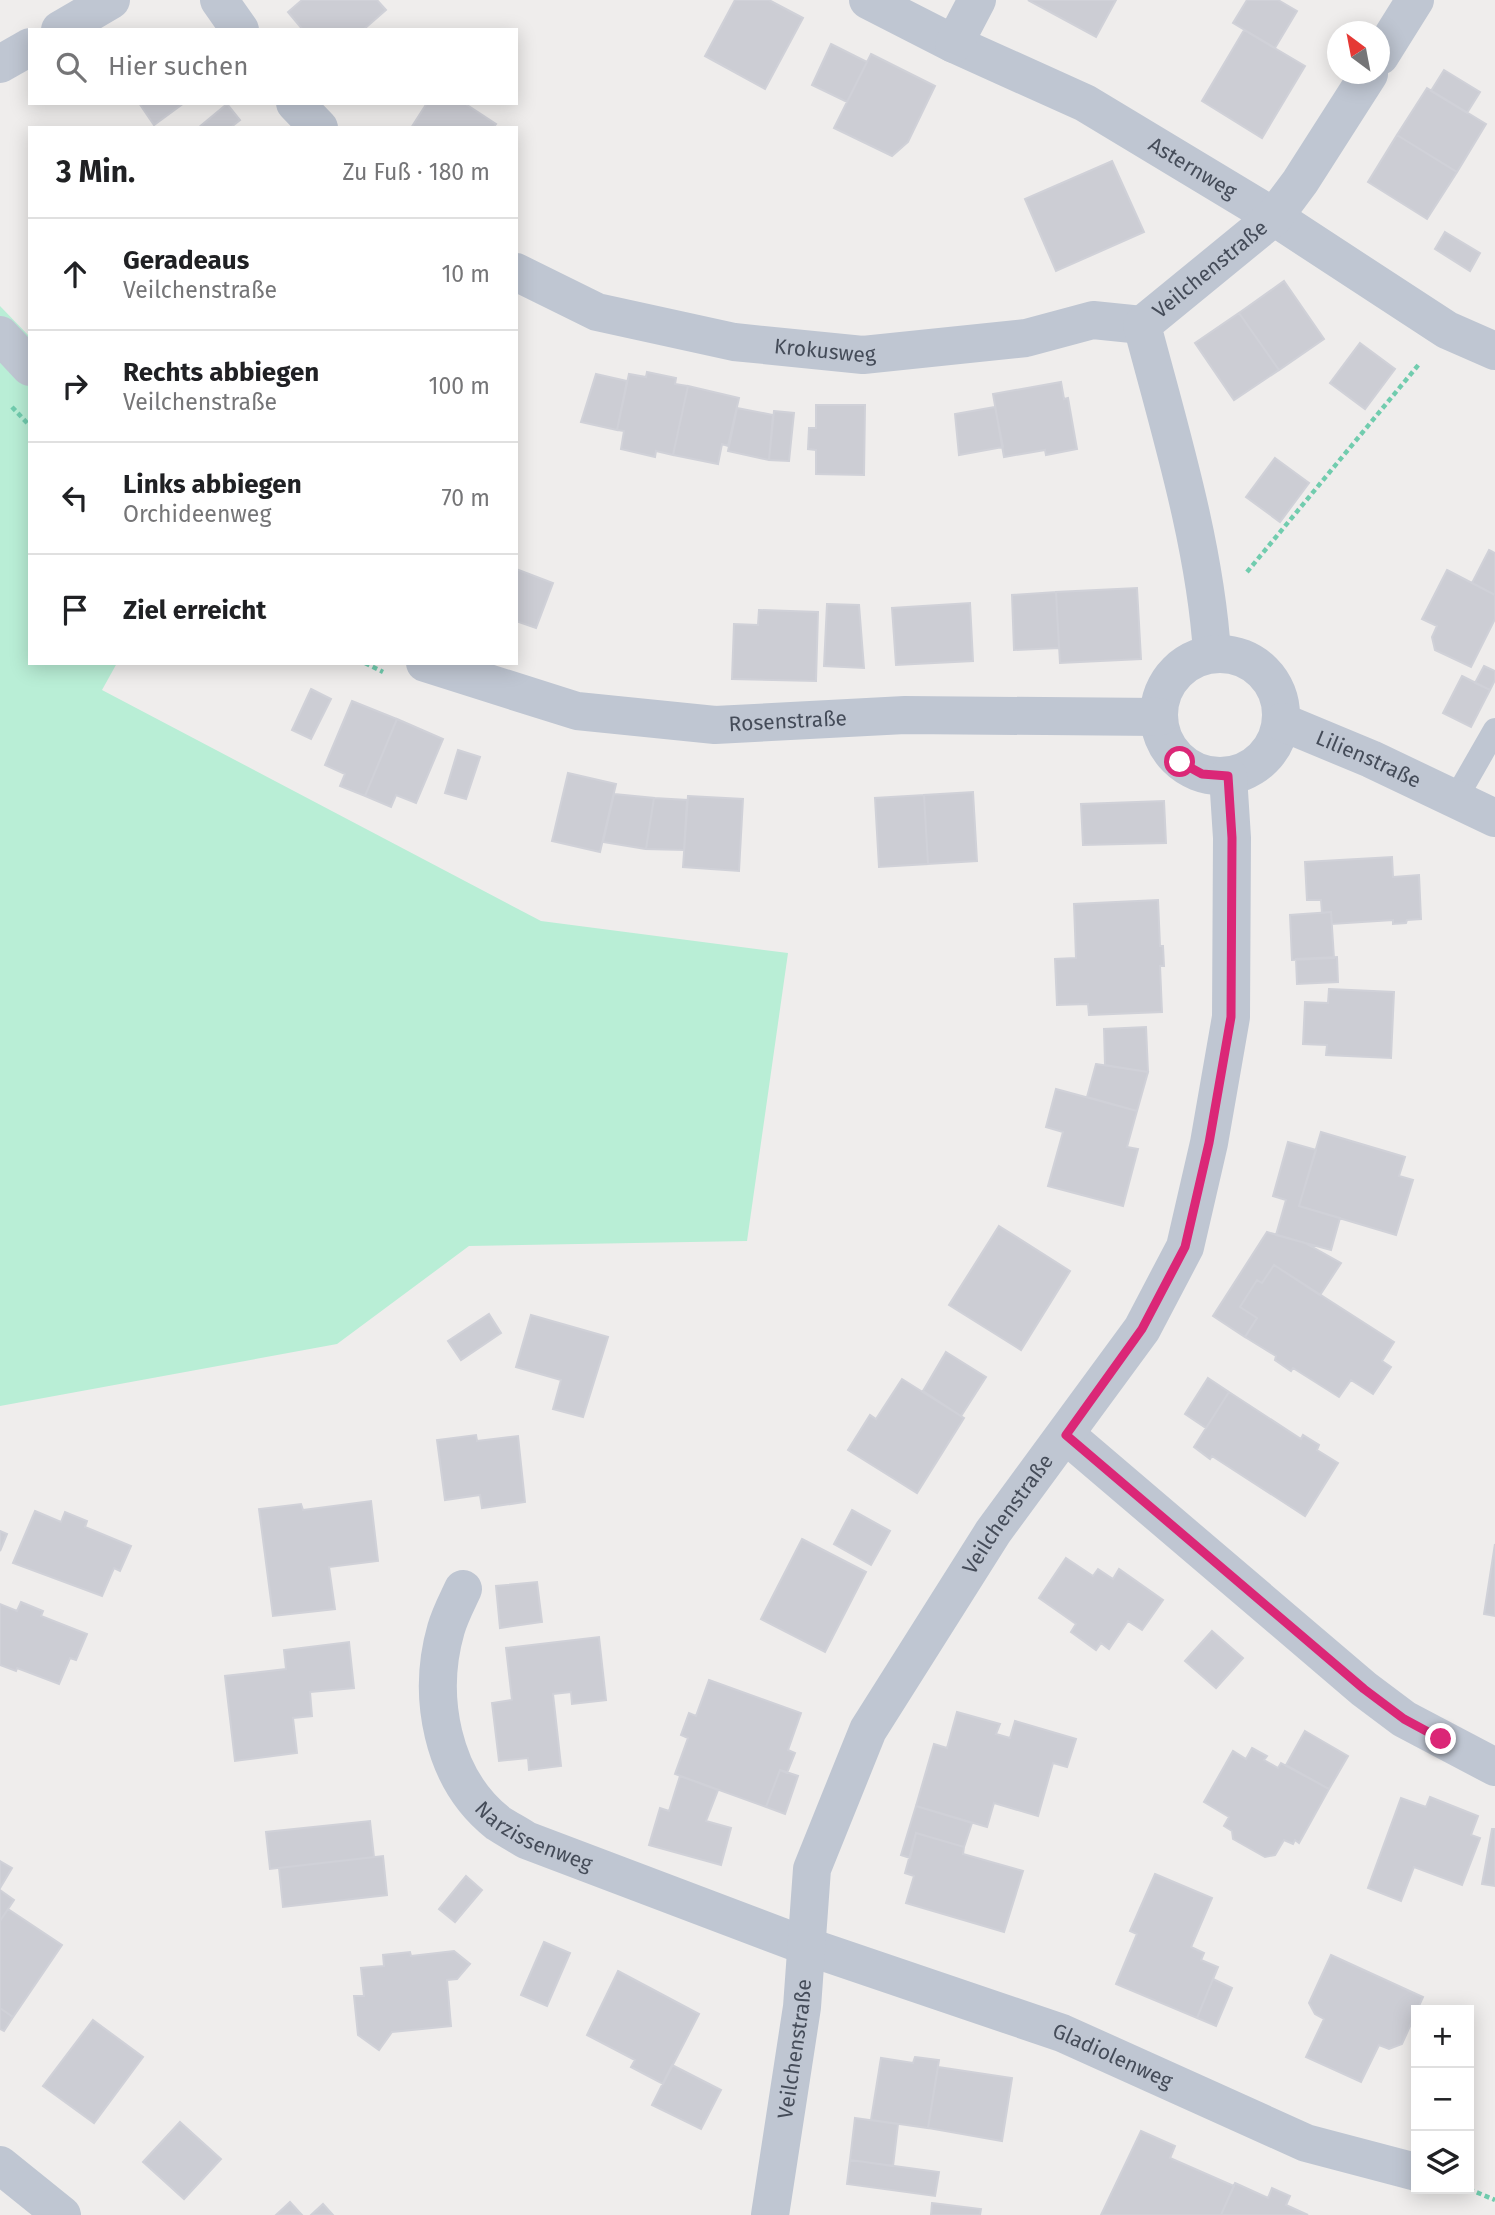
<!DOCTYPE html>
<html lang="de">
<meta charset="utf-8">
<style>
:root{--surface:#fff;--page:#f2f2f2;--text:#202124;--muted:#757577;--line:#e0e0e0}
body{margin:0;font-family:"Fira Sans",sans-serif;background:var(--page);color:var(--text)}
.controls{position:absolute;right:21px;bottom:21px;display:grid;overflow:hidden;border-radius:0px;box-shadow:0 4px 18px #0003}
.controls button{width:63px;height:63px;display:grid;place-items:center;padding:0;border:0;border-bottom:2px solid var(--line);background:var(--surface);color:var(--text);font:35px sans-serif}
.compass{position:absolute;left:1327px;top:21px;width:63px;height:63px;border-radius:50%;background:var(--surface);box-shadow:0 4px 18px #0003;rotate:328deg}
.stop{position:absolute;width:21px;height:21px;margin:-16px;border:5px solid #db2777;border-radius:50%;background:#fff}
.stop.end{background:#db2777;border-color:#fff;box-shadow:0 2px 7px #0008}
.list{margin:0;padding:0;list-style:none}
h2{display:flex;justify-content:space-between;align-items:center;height:91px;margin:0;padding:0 28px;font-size:30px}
h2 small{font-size:23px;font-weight:400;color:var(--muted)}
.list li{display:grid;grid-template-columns:46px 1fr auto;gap:21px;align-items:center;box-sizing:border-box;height:112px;padding:0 28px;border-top:2px solid var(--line)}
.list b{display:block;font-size:26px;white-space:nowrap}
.list p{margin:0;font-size:23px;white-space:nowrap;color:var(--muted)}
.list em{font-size:23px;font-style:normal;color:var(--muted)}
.icon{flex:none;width:38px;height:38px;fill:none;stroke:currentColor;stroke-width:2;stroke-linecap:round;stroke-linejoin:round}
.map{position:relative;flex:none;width:1495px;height:2215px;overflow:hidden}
.search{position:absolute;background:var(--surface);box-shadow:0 4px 18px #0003;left:28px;top:28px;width:490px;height:77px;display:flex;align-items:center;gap:18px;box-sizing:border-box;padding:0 24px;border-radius:0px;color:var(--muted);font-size:26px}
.panel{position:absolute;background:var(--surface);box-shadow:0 4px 18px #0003;left:28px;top:126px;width:490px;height:539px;border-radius:0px}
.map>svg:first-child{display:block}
.green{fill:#b9eed6}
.building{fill:#cccdd4;stroke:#d0d1d8;stroke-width:2}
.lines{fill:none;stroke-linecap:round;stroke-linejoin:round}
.path{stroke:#71ccae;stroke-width:4.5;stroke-dasharray:5 3.5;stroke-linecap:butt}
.service{stroke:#bfc6d2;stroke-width:24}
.minor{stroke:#bfc6d2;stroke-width:38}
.route{stroke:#db2777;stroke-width:9}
.labels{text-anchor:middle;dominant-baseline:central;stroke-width:7;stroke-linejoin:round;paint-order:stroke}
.street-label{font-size:21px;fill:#454c59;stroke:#fff}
</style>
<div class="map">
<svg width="1495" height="2215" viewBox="0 0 1495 2215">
<rect width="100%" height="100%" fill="#efedec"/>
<path class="green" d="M0 306 30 337V663H117L102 690 541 921 788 953 747 1241 469 1246 337 1344 0 1406Z"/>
<path class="building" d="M302 0H377L386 10 363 30H303L288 12Z
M735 0H769L803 18 765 89 705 56Z
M1028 0H1116L1096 37Z
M1247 0H1278L1297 11 1275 48 1233 23Z
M1244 30 1305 66 1262 138 1202 101Z
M831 44 867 62 847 102 812 85Z
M871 54 935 86 908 142 892 156 834 128Z
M1444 70 1480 92 1467 113 1431 91Z
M1427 88 1486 124 1457 172 1397 135Z
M139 103H184L154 125Z
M427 103H464L496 124 493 128H411Z
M227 104 240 120 230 128H198Z
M1397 135 1457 172 1427 219 1368 182Z
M1112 161 1144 232 1056 271 1025 199Z
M1445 232 1480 253 1470 271 1435 249Z
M1284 281 1324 339 1279 370 1239 313Z
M1239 313 1279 370 1234 400 1195 343Z
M1360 343 1395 369 1365 409 1330 383Z
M647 372 676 378 675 384 688 386 673 455 656 451 655 457 621 449 624 431 617 430 629 374 646 377Z
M596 374 627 381 617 430 581 422Z
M1061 382 1064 399 1068 398 1077 449 1046 455 1045 450 1004 457 993 394Z
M688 386 739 398 728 446 722 444 718 464 673 455Z
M816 405H865L864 475 816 474V450L808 449 809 428H816Z
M995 407 1003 447 959 455 955 414Z
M737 408 773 415 769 460 728 451Z
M774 411 794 413 789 461 769 460Z
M1275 458 1309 483 1280 522 1246 497Z
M1489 550 1495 553V595L1472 583Z
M516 569 553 583 536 628 516 621Z
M1447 570 1495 595V619L1471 667 1435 650 1432 637 1437 626 1422 619Z
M1137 588 1141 659 1060 663 1056 592Z
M1056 592 1059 648 1014 650 1012 595Z
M970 603 973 661 896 665 892 608Z
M827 604 859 605 864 668 824 666Z
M759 610 818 612 816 681 732 679 734 624 758 625Z
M1484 666 1495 671V680L1490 690 1475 683Z
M1462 676 1490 690 1471 727 1443 713Z
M311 689 331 699 311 739 292 730Z
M352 701 397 719 365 796 340 786 345 774 325 765Z
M397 719 443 739 416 803 396 795 391 807 365 796Z
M458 750 480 757 466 799 445 793Z
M568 773 616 784 600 852 552 841Z
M973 792 977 861 928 864 924 795Z
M614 794 654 798 646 849 603 842Z
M924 795 928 864 879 867 875 798Z
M688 796 743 799 739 871 683 867Z
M654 798 687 800 684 850 646 849Z
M1164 801 1166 843 1083 845 1081 804Z
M1392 857 1393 877 1419 875 1421 919 1407 920 1406 923 1393 924V920L1332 924 1331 912 1322 913 1321 900H1307L1305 862Z
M1158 900 1160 946H1163L1164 966H1160L1162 1012 1089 1015 1088 1004 1057 1005 1055 959 1076 958 1074 904Z
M1331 912 1334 958 1292 960 1290 915Z
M1337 957 1338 982 1297 984 1296 959Z
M1329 989 1394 992 1391 1058 1326 1055 1327 1045 1303 1044 1305 1002 1328 1003Z
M1146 1027 1148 1072 1105 1065 1104 1029Z
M1096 1064 1148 1072 1137 1111 1087 1097Z
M1056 1089 1137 1111 1127 1147 1138 1149 1123 1206 1048 1186 1063 1132 1046 1127Z
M1321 1132 1405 1157 1399 1176 1413 1180 1396 1235 1299 1206Z
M1288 1142 1316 1150 1299 1206 1340 1218 1331 1250 1276 1235 1286 1200 1273 1196Z
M999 1226 1070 1271 1021 1350 949 1305Z
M1267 1232 1305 1243 1341 1263 1320 1295 1274 1265 1262 1283 1257 1280 1240 1307 1257 1318 1245 1337 1213 1316Z
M1274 1265 1394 1342 1382 1361 1391 1367 1373 1394 1351 1380 1339 1397 1293 1368 1291 1371 1275 1360 1276 1356 1245 1337 1257 1318 1240 1307 1257 1280 1262 1283Z
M489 1314 501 1333 461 1360 448 1341Z
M531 1315 608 1337 583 1417 553 1409 561 1380 516 1367Z
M946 1352 986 1377 961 1416 923 1391Z
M1208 1378 1229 1392 1206 1428 1185 1414Z
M902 1379 964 1418 917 1493 848 1450 870 1415 876 1419Z
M1229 1392 1301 1439 1303 1435 1319 1445 1317 1450 1338 1463 1305 1516 1212 1456 1210 1459 1194 1447Z
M476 1435 477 1441 518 1436 525 1502 482 1508 480 1495 445 1500 437 1440Z
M371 1501 378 1561 329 1567 335 1609 273 1616 259 1509 301 1504 303 1510Z
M852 1510 890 1531 871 1565 834 1544Z
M35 1511 61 1522 65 1512 87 1521 85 1527 131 1546 120 1571 114 1568 102 1596 13 1563Z
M0 1531 7 1534 0 1551Z
M802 1539 866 1572 825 1652 761 1619Z
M1495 1544V1616L1484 1614Z
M1066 1558 1093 1576 1098 1569 1113 1579 1119 1569 1163 1600 1142 1630 1128 1621 1109 1649 1101 1643 1096 1650 1071 1632 1076 1624 1039 1598Z
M537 1582 542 1622 500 1628 496 1586Z
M21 1602 43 1611 41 1616 87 1634 76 1660 70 1658 59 1684 17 1668 16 1671 0 1665V1604L17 1611Z
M1212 1631 1243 1658 1216 1688 1185 1661Z
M599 1637 606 1700 572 1704 571 1692 553 1694 561 1766 529 1770 528 1758 499 1761 492 1703 512 1700 506 1648Z
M349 1642 354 1688 310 1692 312 1716 293 1718 297 1753 235 1761 225 1676 286 1669 284 1650Z
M709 1680 801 1713 788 1750 795 1753 787 1773 780 1770 766 1807 675 1774 688 1738 681 1735 689 1713 696 1716Z
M957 1712 1000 1724 996 1734 1010 1738 1015 1721 1076 1739 1067 1767 1053 1763 1038 1816 994 1803 987 1827 916 1806 934 1744 947 1748Z
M1305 1731 1348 1756 1329 1789 1286 1765Z
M1252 1748 1267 1756 1264 1760 1278 1768 1281 1763 1329 1789 1299 1843 1295 1840 1293 1844 1284 1840 1275 1855 1265 1857 1233 1839 1232 1831 1224 1826 1229 1817 1204 1802 1233 1751 1246 1759Z
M780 1770 798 1776 785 1814 766 1807Z
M680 1776 718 1790 706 1821 731 1828 721 1865 649 1845 660 1808 669 1811Z
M1430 1797 1478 1816 1471 1835 1480 1838 1462 1885 1414 1867 1401 1901 1368 1888 1401 1798 1426 1807Z
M916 1806 972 1823 964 1847 916 1833 910 1858 901 1855Z
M370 1821 374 1857 270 1869 266 1832Z
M1492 1829H1495V1886L1482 1884Z
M916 1833 964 1847 963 1854 1023 1871 1004 1932 906 1903 914 1876 905 1873Z
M383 1856 387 1895 283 1907 279 1868Z
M0 1861 12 1868 0 1888Z
M1155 1874 1212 1898 1191 1947 1204 1953 1201 1960 1218 1967 1197 2018 1116 1984 1137 1934 1130 1931Z
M466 1876 482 1890 455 1922 439 1909Z
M0 1890 14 1900 0 1921Z
M8 1909 62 1945 13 2017 0 2008V1921Z
M544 1942 570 1953 547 2006 521 1995Z
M454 1951 470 1964 457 1979 447 1980 451 2026 392 2032 379 2050 358 2035 354 1996H364L361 1968 384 1966 383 1955 410 1952 411 1956Z
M1331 1955 1423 1997 1402 2044 1389 2049 1379 2045 1361 2082 1306 2057 1324 2019 1315 2014 1309 2003Z
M618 1971 699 2014 663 2084 631 2067 635 2060 587 2035Z
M1213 1979 1232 1988 1216 2026 1197 2018Z
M0 2008 13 2017 4 2031 0 2029Z
M93 2020 143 2057 94 2123 43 2086Z
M915 2057 939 2060 928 2128 871 2120 881 2058 913 2063Z
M672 2065 721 2090 701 2129 652 2105Z
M938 2067 1012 2078 1002 2141 928 2128Z
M855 2118 898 2124 893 2166 850 2160Z
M180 2122 221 2159 184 2199 143 2162Z
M1141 2131 1175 2146 1170 2158 1234 2186 1221 2215H1101Z
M850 2160 939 2172 935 2196 847 2184Z
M1235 2183 1268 2198 1272 2188 1290 2196 1286 2205 1308 2215H1221Z
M290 2202 302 2215H276Z
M932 2203 981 2209 980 2215H931Z
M323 2204 333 2215H311Z"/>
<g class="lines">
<path class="path" d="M12 407 30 426
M1247 572 1420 363
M365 663 383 672
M1162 761 1186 780
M1469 2189 1495 2200"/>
<path class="service" d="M1456 798 1495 730"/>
<g class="minor">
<path d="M219 0 240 30"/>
<path id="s1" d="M868 0 954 44 1085 103 1274 217 1447 330 1495 351"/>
<path d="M60 30 111 0"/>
<path d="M954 44 977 0"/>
<path d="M1380 56 1415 0"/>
<path d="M0 64 30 47"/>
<path d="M295 103 319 128"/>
<path id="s2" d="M516 272 597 312 734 342 863 355 1026 338 1093 320 1142 325"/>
<path d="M0 335 30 367"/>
<path id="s3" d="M1212 653C1205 544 1170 431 1142 325L1274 217 1300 182 1369 74"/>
<circle cx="1220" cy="715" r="61"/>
<path id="s4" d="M425 663 577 711 715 725 905 715 1159 717"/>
<path id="s5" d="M1282 722 1371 759 1495 818"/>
<path d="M1066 1435 1364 1689 1404 1719 1495 1767"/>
<path id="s6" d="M463 1589C457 1602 450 1615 446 1629 427 1695 441 1778 498 1823 507 1829 517 1834 526 1840L806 1946 1062 2033 1306 2143 1416 2172"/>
<path d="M0 2165 62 2215"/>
<path id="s7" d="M770 2215 802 2007 812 1869 868 1730 993 1532 1142 1329 1185 1247 1209 1143 1231 1017 1232 838 1228 776"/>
</g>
</g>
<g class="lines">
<path class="route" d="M1180 762 1202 774 1228 776 1232 838 1231 1017 1209 1143 1185 1247 1142 1329 1066 1435 1364 1689 1404 1719 1441 1739"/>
</g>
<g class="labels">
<g class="street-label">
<text stroke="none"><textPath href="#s1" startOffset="366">Asternweg</textPath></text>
<text stroke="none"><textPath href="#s3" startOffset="424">Veilchenstraße</textPath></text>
<text stroke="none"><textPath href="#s2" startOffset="322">Krokusweg</textPath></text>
<text stroke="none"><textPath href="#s4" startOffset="371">Rosenstraße</textPath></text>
<text stroke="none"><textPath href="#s5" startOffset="94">Lilienstraße</textPath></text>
<text stroke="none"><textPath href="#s7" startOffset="756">Veilchenstraße</textPath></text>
<text stroke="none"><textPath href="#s6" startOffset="294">Narzissenweg</textPath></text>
<text stroke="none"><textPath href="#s7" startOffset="168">Veilchenstraße</textPath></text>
<text stroke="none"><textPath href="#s6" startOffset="914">Gladiolenweg</textPath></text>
</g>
</g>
</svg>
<div class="controls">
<button>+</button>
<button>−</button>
<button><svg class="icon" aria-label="layers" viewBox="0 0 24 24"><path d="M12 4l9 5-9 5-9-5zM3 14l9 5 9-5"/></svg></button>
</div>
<svg class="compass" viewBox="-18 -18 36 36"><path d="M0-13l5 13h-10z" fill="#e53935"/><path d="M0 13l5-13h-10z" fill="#757577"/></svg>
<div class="stop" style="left:1180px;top:762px"></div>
<div class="stop end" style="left:1441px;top:1739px"></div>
<div class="search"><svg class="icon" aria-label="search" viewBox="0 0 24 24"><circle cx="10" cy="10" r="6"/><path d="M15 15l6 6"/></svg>Hier suchen</div>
<section class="panel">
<h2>3 Min.<small>Zu Fuß · 180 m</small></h2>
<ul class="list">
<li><svg class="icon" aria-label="ahead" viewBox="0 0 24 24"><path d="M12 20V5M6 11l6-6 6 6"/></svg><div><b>Geradeaus</b><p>Veilchenstraße</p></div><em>10 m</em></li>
<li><svg class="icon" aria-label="right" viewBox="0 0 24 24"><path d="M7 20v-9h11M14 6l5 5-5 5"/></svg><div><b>Rechts abbiegen</b><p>Veilchenstraße</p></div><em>100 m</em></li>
<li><svg class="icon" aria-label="left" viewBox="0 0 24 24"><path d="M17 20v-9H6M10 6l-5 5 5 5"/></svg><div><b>Links abbiegen</b><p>Orchideenweg</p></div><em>70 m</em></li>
<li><svg class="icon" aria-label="arrive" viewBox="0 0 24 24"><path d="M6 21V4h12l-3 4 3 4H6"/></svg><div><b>Ziel erreicht</b></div></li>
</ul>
</section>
</div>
